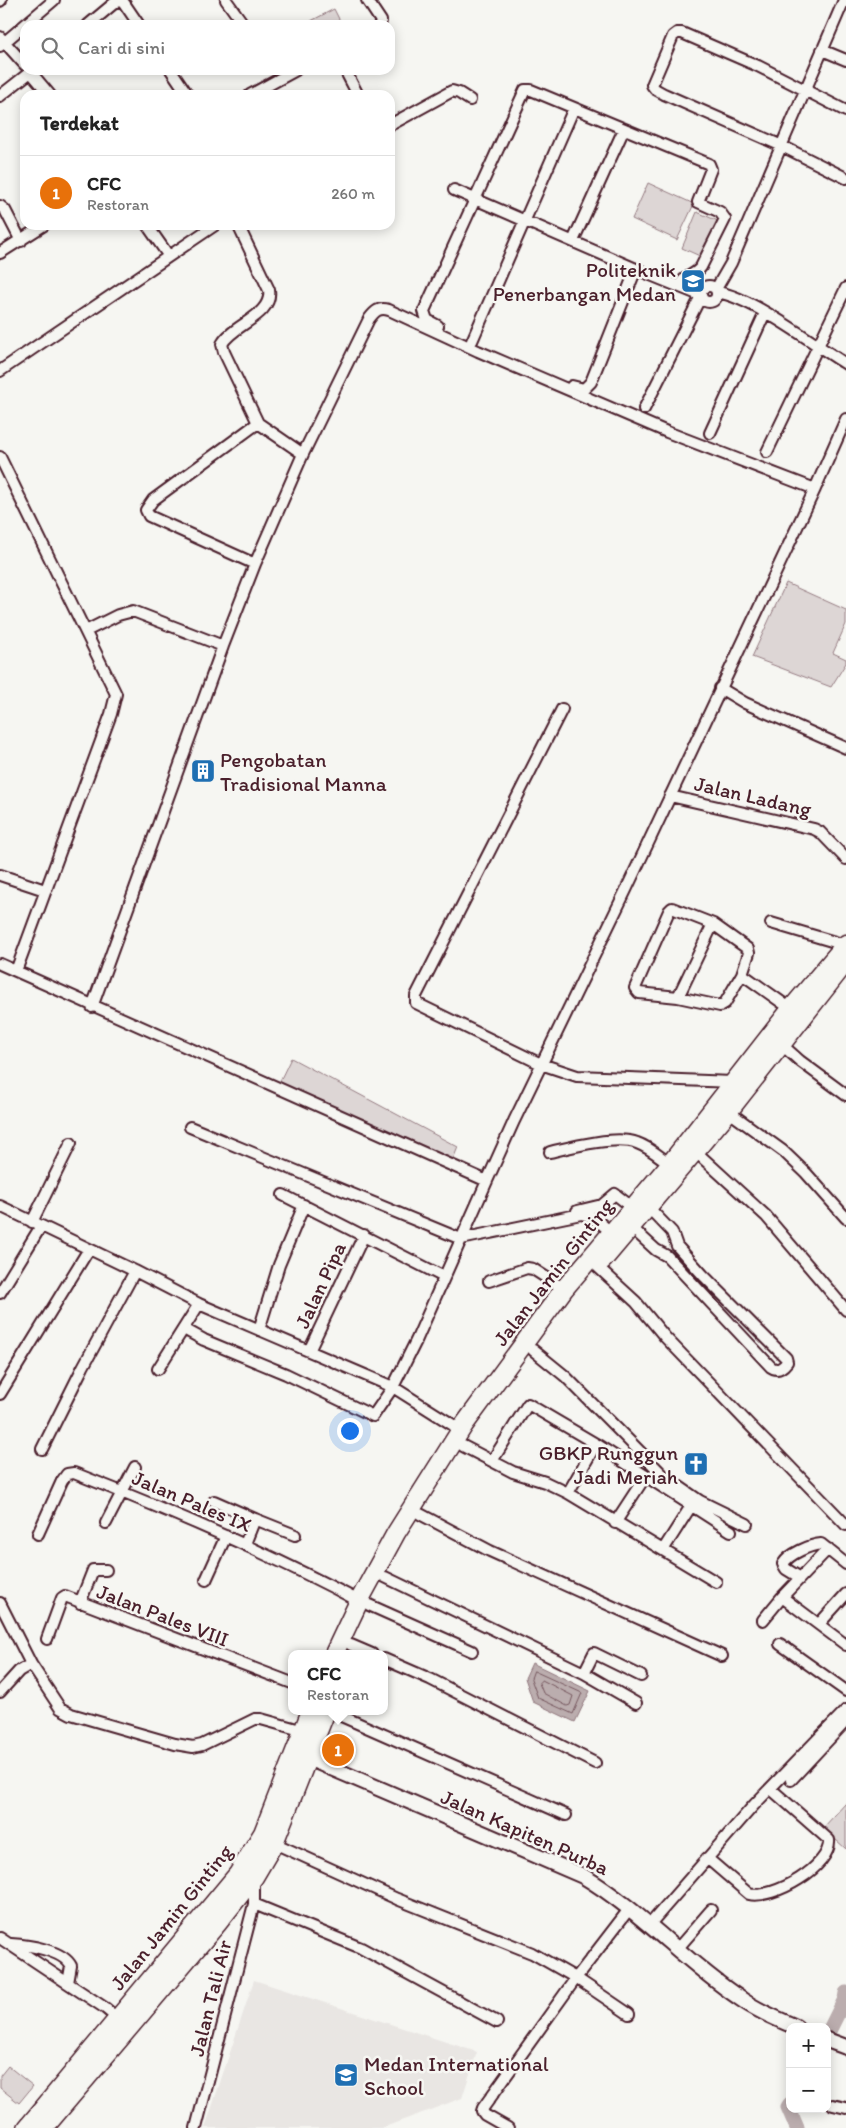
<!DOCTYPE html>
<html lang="id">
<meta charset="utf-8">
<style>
:root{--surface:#fff;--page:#f6f6f6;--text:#222;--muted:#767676;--line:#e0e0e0;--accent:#1f6fb2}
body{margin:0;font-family:Itim,sans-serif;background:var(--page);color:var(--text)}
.controls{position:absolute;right:15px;bottom:15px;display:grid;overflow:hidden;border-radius:10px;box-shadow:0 2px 12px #0003}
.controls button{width:45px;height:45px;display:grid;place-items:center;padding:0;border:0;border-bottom:1px solid var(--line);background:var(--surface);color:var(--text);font:25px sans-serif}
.you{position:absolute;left:349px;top:1430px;width:18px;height:18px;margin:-12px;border:4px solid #fff;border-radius:50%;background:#1a73e8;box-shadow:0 0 0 8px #1a73e833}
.badge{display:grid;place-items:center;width:32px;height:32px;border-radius:50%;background:var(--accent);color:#fff;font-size:16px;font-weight:700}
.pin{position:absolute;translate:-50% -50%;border:2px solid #fff;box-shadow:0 1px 5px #0006}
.popup{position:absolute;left:288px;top:1650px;width:100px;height:65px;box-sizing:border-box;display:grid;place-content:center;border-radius:10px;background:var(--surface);filter:drop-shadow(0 1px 4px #0005);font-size:16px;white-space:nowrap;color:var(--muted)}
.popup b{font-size:19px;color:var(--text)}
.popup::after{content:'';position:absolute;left:50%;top:100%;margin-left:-10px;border:10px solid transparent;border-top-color:var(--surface)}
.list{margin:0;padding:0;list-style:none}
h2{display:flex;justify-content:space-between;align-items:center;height:65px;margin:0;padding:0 20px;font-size:21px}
h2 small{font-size:16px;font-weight:400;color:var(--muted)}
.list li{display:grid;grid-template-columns:32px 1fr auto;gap:15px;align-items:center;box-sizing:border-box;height:75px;padding:0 20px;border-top:1px solid var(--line)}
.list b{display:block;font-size:19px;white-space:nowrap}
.list p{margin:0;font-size:16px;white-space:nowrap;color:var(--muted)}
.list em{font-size:16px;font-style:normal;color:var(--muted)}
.icon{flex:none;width:28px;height:28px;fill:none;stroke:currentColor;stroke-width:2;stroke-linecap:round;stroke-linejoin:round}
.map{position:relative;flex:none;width:846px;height:2128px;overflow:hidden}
.search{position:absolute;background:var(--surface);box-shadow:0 2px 12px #0003;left:20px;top:20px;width:375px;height:55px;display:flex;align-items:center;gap:12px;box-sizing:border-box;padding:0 18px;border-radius:15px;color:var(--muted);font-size:19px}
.panel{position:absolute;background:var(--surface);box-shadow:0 2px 12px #0003;left:20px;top:90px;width:375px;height:140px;border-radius:15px}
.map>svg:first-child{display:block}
.built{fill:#e9e6e3}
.green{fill:#ddd6d5;stroke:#947a80}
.water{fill:#bbadae;stroke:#8e747a}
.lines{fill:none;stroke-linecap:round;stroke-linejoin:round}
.shore{stroke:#77585f;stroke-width:1}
.river{stroke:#bbadae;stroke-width:15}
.street-casing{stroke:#4a1f2b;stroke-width:14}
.secondary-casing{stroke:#4a1f2b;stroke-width:18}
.highway-casing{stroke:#4a1f2b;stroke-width:21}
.street{stroke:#f6f6f2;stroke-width:10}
.secondary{stroke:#f6f6f2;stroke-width:14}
.highway{stroke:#f6f6f2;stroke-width:18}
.labels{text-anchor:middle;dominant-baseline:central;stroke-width:5;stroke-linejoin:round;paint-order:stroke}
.poi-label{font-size:21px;fill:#4a1f2b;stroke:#f6f6f2;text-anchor:end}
.street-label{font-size:21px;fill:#4a1f2b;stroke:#f6f6f2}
</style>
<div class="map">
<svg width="846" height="2128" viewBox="0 0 846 2128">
<rect width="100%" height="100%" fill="#f6f6f2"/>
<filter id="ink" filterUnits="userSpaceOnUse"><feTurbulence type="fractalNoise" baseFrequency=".02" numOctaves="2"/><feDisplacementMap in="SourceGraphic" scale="10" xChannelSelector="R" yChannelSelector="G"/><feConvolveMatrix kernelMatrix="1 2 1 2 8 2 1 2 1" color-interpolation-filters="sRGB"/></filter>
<g filter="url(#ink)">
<path class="built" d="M254 1980 477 2052 462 2098 382 2128H205Z"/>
<path class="green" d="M334 9 342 25H314L311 21Z
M648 183 694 204 677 240 632 219Z
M697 212 718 221 702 257 682 248Z
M786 583 846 610V624L833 653 846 659V663L831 687 752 657Z
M291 1058 458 1147 452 1162 277 1087Z
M846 1803V1849L823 1828Z
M8 2066 33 2086 19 2103 0 2088V2076Z"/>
<path class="water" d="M532 1663 590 1691 575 1722 533 1702 525 1678Z"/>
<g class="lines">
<path class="shore" d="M534 1671 582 1693 573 1714 538 1698 531 1679Z
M542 1680 573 1696 570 1705 567 1706 543 1693 539 1683Z"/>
<path class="river" d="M827 2035 845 1999 846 1993
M790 2104 788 2107 797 2128"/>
<defs>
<path id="street" d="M122 0 139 25
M226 0 244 25
M367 0 381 21 380 25
M0 1 1 0
M88 25 118 0
M0 37 25 65
M0 46 54 0
M822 50 846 60
M29 70 50 95
M171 70 188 95
M345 70 358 95
M250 95 296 70
M0 96 33 70
M846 111 758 66 682 33H677L673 36 652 85 655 89 664 94 782 146 846 178
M390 125 452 91 459 93 470 100
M454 190 636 269 700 295
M0 206 5 210 21 241
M147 225 168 255
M238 225 269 290C273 316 233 324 222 344L224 352 258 423 303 454
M573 241 624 129
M0 253 44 225
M701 294a8 8 0 1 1 16 0a8 8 0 1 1-16 0Z
M716 289 731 263 844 0
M717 292C754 298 813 344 846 364
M438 326 427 320 424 311 525 90H531L709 164 711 169 698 202 720 212 725 219 701 267C695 276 684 275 679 286
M472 341 574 108
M0 371 215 225
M572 386 584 389 591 382 636 269
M644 409 701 296
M710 433 765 313
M767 452 846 288
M0 457 116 694 111 714 16 971
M255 564 149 516 146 510 153 500 258 423
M86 631 118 615 133 611 223 646
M720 688 745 703 846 748
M562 709 416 996V1003L541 1064 577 1076 733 1082
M670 796 814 829 820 832 846 859
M0 875 45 890
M771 923 845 945
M0 964 487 1181 514 1121 626 890 815 489 846 419
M742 974 749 953 748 949 713 924 672 908 669 911 635 988 639 993 678 997 720 1006 725 1003 742 974 791 1009
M678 997 713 924
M92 1007 223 646 255 564 303 454 369 319C375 311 379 307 389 310L478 351 667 432 815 489
M781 1044 800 1061 846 1095
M725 1109 783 1151 806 1173 846 1218
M190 1127 461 1239 581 1214 593 1217 612 1233
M695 1151 766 1216 846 1310
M550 1152C571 1147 617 1135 637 1143 649 1147 660 1157 670 1164
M283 1195 444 1277
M0 1206 135 1271 199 1304 393 1387 461 1430
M577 1211 602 1205 615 1194 633 1208
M32 1222 71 1143
M632 1228 656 1250 667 1256 771 1367C778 1372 783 1367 787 1362L786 1358 703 1275 677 1246 672 1232 649 1208
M598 1267 636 1302 665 1337 846 1525
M489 1281 527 1268 533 1269 564 1289
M0 1293 41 1226
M184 1329 204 1340 286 1374 373 1416 393 1387 416 1341 487 1181
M259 1330 279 1265 304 1205
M533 1350 565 1376 664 1476 700 1501 747 1524
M309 1351 364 1235
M158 1369 199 1304
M0 1394 89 1249
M463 1446 513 1472 545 1482 568 1493 716 1582
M42 1449 83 1367 135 1271
M492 1461 528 1404 596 1444 731 1531
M568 1493 596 1444
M214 1501 255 1519
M420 1514 490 1551 722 1656
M106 1523 135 1467
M615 1523 645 1477
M38 1534 62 1481 67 1474 74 1473C171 1511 267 1552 359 1601
M245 1544 255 1519 295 1535
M828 1549 782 1597 846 1645
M663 1550 691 1506
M385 1577 584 1673 636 1703
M799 1577 786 1569 783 1564C789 1554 810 1545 821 1544L846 1564
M206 1580 226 1536
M0 1603 31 1664
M80 1603 93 1570H106
M369 1605 472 1651
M763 1620 782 1597
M819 1624 846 1594
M47 1639 62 1598 65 1596 292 1683
M780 1644 846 1691
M351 1645 372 1654
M384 1659 430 1679 595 1763
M584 1673 594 1653 641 1676
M0 1692 19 1671 31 1664 60 1708 71 1714 175 1744 193 1747 202 1745 255 1719H261L304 1731
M330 1711 566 1815
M791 1780 846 1721
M274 1843 397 1899 532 1953 576 1978 629 2014
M707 1858 749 1894C773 1900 832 1866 829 1840L771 1789
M254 1904 361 1948 497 2022
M650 1924 754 1805 846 1710
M0 1938 105 2008 117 2018
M11 1944C28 1945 63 1950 71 1966L68 1983
M678 1948 711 1910
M833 2105 846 2108
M196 2128 254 1904V1880
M508 2128 485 2115 482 2111 483 2108 576 1978 630 1908"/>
<path id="secondary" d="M298 1756 308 1758 583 1876C640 1910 683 1960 738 1997 756 2010 775 2018 796 2027
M827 2040 846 2047"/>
<path id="highway" d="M603 1260 728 1112 846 962
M334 1654 359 1601 396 1533 464 1425 564 1289 670 1164 791 1009 846 944
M27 2128 238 1874 263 1833 311 1711
M44 2128 217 1924 254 1877 274 1843 326 1711"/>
</defs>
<use href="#street" class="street-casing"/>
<use href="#secondary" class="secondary-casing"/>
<use href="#highway" class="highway-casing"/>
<use href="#street" class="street"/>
<use href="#secondary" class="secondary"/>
<use href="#highway" class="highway"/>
</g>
</g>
<defs>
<symbol id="university-square" viewBox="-11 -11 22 22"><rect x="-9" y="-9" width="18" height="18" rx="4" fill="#1f6fb2" stroke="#f6f6f2"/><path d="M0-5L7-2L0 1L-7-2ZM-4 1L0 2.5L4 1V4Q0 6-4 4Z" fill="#fff"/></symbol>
<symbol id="building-square" viewBox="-11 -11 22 22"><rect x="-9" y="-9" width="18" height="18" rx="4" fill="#1f6fb2" stroke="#f6f6f2"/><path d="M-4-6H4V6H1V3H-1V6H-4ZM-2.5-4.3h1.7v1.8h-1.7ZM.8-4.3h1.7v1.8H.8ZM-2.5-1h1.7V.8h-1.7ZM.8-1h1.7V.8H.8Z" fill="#fff"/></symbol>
<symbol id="church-square" viewBox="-11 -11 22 22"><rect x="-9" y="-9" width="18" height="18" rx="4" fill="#1f6fb2" stroke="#f6f6f2"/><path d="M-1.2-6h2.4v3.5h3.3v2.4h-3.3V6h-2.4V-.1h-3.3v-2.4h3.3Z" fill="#fff"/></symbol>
<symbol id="school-square" viewBox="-11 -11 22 22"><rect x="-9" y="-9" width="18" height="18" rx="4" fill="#1f6fb2" stroke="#f6f6f2"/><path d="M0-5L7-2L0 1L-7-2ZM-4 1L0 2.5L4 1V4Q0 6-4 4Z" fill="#fff"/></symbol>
</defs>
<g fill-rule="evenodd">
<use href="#university-square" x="679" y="267" width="28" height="28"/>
<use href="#building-square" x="189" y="757" width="28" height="28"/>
<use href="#church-square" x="682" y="1450" width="28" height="28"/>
<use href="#school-square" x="332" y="2061" width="28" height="28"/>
</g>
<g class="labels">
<g class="poi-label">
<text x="676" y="269">Politeknik<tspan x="676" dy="24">Penerbangan Medan</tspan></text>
<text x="220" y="759" text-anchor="start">Pengobatan<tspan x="220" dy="24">Tradisional Manna</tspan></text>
<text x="678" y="1452">GBKP Runggun<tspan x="678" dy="24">Jadi Meriah</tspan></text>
<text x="364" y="2063" text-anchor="start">Medan International<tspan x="364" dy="24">School</tspan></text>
</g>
<g class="street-label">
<text transform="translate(753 796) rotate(13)">Jalan Ladang</text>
<text transform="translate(553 1272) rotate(-52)">Jalan Jamin Ginting</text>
<text transform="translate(320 1285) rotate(-65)">Jalan Pipa</text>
<text transform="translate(192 1501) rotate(23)">Jalan Pales IX</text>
<text transform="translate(163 1615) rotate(21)">Jalan Pales VIII</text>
<text transform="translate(525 1832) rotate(24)">Jalan Kapiten Purba</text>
<text transform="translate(171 1917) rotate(-51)">Jalan Jamin Ginting</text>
<text transform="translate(210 1998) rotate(-76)">Jalan Tali Air</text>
</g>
</g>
</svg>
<div class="controls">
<button>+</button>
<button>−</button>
</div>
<div class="you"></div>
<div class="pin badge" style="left:338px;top:1750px;background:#e8710a">1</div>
<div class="popup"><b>CFC</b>Restoran</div>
<div class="search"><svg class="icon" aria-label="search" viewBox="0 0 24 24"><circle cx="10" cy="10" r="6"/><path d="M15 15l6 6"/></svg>Cari di sini</div>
<section class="panel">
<h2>Terdekat<small></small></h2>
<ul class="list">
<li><span class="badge" style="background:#e8710a">1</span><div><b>CFC</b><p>Restoran</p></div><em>260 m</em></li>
</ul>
</section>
</div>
